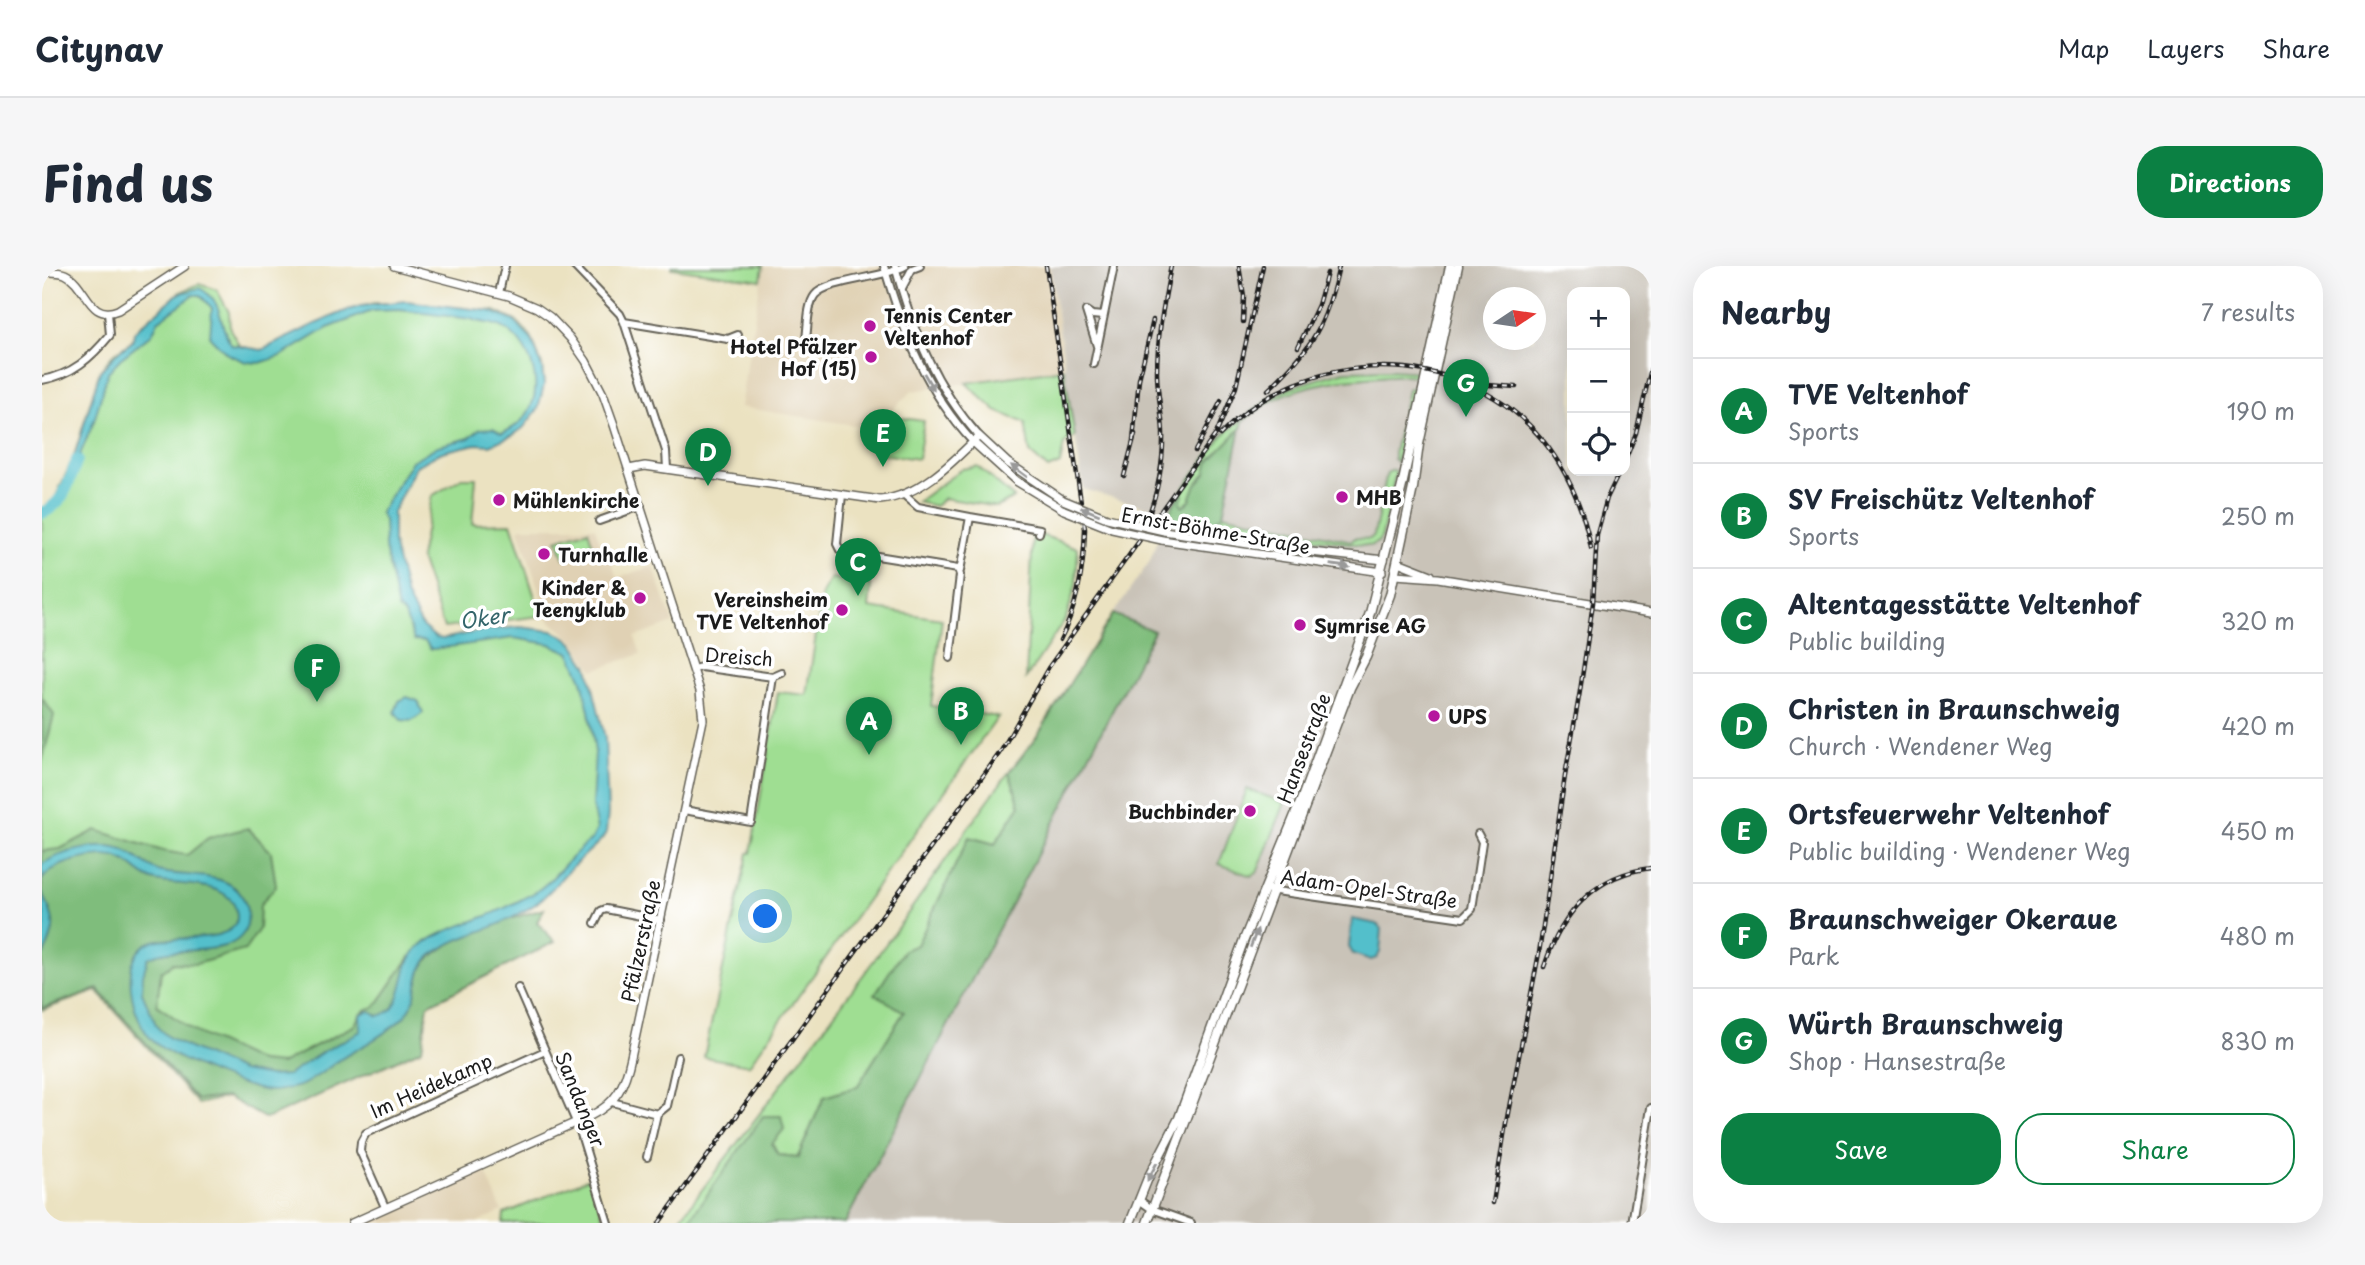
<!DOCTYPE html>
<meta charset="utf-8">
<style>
:root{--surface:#fff;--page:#f6f6f7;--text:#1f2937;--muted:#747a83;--line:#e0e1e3;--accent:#0b8043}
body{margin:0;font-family:"Playpen Sans",sans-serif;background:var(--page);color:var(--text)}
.controls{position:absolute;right:21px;top:21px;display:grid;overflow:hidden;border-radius:14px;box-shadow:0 7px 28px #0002}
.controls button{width:63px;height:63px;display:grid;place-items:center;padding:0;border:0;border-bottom:2px solid var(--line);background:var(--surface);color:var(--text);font:35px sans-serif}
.compass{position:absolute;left:1441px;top:21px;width:63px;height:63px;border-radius:50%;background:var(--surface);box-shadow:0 7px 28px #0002;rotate:77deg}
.you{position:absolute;left:724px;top:651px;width:24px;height:24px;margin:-18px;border:5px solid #fff;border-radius:50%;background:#1a73e8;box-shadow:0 0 0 10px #1a73e833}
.badge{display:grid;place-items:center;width:46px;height:46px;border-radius:50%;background:var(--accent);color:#fff;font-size:23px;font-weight:700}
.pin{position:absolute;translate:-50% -58px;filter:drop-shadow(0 2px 4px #0008)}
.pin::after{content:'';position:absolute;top:37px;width:24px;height:21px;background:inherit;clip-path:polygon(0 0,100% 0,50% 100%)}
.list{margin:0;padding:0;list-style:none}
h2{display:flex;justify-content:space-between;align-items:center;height:91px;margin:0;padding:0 28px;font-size:30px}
h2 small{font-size:23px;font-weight:400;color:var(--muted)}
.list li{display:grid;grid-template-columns:46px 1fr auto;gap:21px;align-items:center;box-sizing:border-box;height:105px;padding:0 28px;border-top:2px solid var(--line)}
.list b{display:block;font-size:26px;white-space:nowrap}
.list p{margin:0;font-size:23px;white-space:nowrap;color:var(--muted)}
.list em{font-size:23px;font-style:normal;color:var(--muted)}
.actions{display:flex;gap:14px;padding:21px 28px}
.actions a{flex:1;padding:16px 0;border:2px solid var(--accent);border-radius:28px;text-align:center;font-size:24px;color:var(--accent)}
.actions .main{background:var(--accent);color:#fff}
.icon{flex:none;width:38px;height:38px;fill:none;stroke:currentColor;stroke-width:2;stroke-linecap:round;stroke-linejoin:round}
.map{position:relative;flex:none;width:1609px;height:957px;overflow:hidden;border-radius:28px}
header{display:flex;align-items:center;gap:42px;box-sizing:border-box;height:98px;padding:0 35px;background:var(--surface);border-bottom:2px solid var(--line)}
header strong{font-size:33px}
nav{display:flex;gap:38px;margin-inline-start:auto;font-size:24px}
.intro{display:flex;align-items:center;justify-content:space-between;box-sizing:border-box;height:168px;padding:0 42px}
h1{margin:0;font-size:49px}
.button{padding:18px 32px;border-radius:28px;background:var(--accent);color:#fff;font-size:24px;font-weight:700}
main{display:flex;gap:42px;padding:0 42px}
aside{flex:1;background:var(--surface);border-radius:28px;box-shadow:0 7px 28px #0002}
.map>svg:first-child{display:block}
.built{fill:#e0d1b4}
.industrial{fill:#c9c3b8;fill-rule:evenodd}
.green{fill:#9fde92;stroke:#5e7d57;stroke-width:2}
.forest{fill:#7fbd7c;stroke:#4e6c4c;stroke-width:2}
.water{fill:#52bfcb;stroke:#376e74;stroke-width:2}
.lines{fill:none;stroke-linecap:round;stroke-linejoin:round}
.river{stroke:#52bfcb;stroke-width:12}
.minor-casing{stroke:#646156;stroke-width:10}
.tertiary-casing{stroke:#646156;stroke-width:10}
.secondary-casing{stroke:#646156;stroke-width:11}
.minor{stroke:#fff;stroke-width:6}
.tertiary{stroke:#fff;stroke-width:7}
.secondary{stroke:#fff;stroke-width:8}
.rail-casing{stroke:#1c1c1c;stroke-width:4.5}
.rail{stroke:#fff;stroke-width:2;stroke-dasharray:5;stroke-linecap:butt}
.tertiary-bridge-casing{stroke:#646156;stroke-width:10;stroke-linecap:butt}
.tertiary-bridge{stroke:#fff;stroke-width:7}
.oneway{fill:#999}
.poi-dot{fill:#b5179e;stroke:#fff;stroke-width:2.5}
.labels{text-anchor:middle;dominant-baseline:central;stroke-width:7;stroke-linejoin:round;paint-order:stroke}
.poi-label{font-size:19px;font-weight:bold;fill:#1c1c1c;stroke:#fff;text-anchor:start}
.street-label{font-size:19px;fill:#1c1c1c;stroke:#fff}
.water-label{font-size:21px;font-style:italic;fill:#34656b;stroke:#fff}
</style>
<header>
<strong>Citynav</strong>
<nav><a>Map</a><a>Layers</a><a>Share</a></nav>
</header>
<div class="intro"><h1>Find us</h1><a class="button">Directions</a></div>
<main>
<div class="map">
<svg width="1609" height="957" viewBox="0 0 1609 957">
<rect width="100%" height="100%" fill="#fff"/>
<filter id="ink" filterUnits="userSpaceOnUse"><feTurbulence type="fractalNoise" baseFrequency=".0143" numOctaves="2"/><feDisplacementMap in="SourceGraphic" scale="14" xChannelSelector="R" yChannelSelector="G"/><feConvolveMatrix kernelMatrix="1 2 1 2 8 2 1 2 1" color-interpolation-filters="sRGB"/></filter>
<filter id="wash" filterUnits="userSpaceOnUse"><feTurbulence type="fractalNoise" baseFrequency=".00686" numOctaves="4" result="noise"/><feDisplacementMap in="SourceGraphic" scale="28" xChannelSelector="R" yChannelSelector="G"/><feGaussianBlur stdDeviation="1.57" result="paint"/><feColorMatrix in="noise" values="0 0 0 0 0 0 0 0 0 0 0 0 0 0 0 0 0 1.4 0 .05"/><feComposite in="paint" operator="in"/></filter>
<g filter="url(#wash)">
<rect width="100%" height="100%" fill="#ebe2c1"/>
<path class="built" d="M721 0H1008L1022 103 870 125 831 162 698 141Z
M480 261H553L560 283 565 282 575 312 611 300 631 357 593 371 599 388 551 404 533 376 506 353 477 263Z
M443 904 460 945 435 957H325Z"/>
<path class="industrial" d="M1008 0H1609V957H803L1112 365 1071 348 1108 295 1125 247 1041 223ZM1530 26H1583V205H1530ZM1451 32H1493V74H1451Z"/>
<path class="green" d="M630 0H721L719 14 630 2Z
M157 18 175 24 187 46 188 63 197 79 220 87 287 52 332 37H357L453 45 476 56 489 70 500 99 502 119 479 163 400 184 373 198 349 244V284L360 325 378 363 397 376 477 362 530 385 544 410 556 462 559 562 553 572 494 634 396 678 367 719 241 819 156 838 55 725 0 744V243L10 239 32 190 58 105 71 88 88 77 136 27Z
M1022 103 1033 171 1022 178 1018 198 1006 203 988 187 983 157 954 145 924 117Z
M1350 104 1376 106 1374 113 1372 110 1362 109C1318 113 1273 113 1233 133 1222 138 1211 147 1201 155L1199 162 1167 196 1164 207 1154 218 1148 234 1141 241 1138 237 1141 229 1138 227 1181 169 1225 134 1247 122 1303 105Z
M1373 121 1355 196 1352 193V186L1366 124Z
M845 150 882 155 876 193 839 188Z
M935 200 972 232 955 241 902 232 893 240 875 236 920 203Z
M1349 205H1354L1340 270 1336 276 1328 280 1269 272 1232 273 1165 262 1181 248 1310 275 1312 272 1328 273 1332 269 1345 207Z
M420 212H434L430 258 469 257 499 350 402 362 378 292 390 230Z
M546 264 552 283 522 292 515 274Z
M991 266 1036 282 1034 319 1024 352 984 412Z
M789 312 829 318 827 342 900 353 889 440 956 451 707 799 662 791 706 587H709L736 426 765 429 780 328Z
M967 506 978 539 953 578 927 571 875 680 834 728 862 746 815 821 782 831 756 891 736 889 730 877 648 953 653 957H635C704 865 775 773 843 679 885 622 924 563 967 506Z
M1205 523 1243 537 1215 607 1209 610 1177 598Z
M549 911 563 957H461L462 948Z"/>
<path class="forest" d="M1199 162 1181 248 1165 262 1122 255 1138 227 1141 229 1138 237 1141 241 1148 234 1154 218 1164 207 1166 196Z
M1071 348 1112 365 803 957H653L648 953 721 850H739L742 863 730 878 736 889 756 891 782 831 815 821 862 746 833 728 862 684 875 679 927 571 953 578 978 539 967 506 993 473Z
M0 432 12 449 0 496Z
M206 562 229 586 234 620 218 639 217 663 203 684 154 698 131 697 119 706 115 739 151 765 218 796 239 798 313 759C317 748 321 743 333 741L368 691 380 700C407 669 463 654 502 643L495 656 513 676 386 739 380 783 224 853 185 831 155 834 56 723 0 742V585L18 583 54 564 121 585 145 589 166 572Z"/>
<path class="water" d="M158 22C185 39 174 57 190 79L220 84 273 58 306 44 319 40 364 35 448 45 472 55 490 74 500 102 502 119 496 143 481 162 471 169 448 179 434 178 400 186 374 200 351 246V277L364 329 380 360 393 371 400 373 443 364 478 361 510 365 524 371 531 377 546 401 563 472 566 547 564 567 561 572C550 583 538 593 526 605 517 614 508 627 497 635 491 641 482 645 475 649 448 666 414 669 389 690 372 705 378 726 368 743 359 759 325 778 309 787 292 796 277 811 260 819 252 822 237 825 229 825 205 824 130 792 112 776 90 757 73 687 111 675 128 669 205 681 194 644 185 613 138 621 114 615 100 612 91 598 78 593 58 585 11 596 0 614V598C21 585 59 575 83 585 97 591 106 603 120 606 148 612 195 604 204 640 206 647 206 655 204 662 192 695 131 677 106 692L101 709 100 726 115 761 126 771 145 781 200 805 228 810 246 809 282 785 319 765 318 749C326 744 329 744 336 750 366 744 356 702 374 684 392 667 419 660 442 651 458 645 475 636 490 628 513 615 528 588 550 573L555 563 550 540 553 486 547 445 540 414 528 387 508 378 471 372 392 383H389L383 375 372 374 363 349 356 343 343 282 342 254 338 247 370 195 396 180 427 172 438 163 451 162 460 167C507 150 500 90 465 64 453 56 441 58 429 53L357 44 330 45 286 62 239 90 218 97 204 96 185 88 168 71 170 42 158 29H152L116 55 110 68 78 93 66 106 52 155 20 232 58 105 74 88 91 75 92 66 96 62 136 28Z
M365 431 376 435 381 447 370 455 359 454 353 446 357 435Z
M0 625C14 656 16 661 0 692V668L2 660Z
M1310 653 1335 658 1340 663 1338 686 1335 692 1329 694 1311 688 1307 681Z"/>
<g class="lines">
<path class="river" d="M0 247C23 237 27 215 35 194"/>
</g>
</g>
<g filter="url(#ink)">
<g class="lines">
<defs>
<path id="minor" d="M532 0 578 48 582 56 624 185 625 203
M842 0C860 64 885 127 931 176
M853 0C870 63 893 121 937 170
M860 22 870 3 878 0
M457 27 463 0
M1044 45 1055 80
M1044 45 1050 49 1061 50
M582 56 686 73 696 69
M769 80 764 73C766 61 765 39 773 29 785 14 843 12 863 0
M1052 98 1072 0
M0 114C30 109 49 92 68 69L66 47
M861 228 876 241 928 251 918 305
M800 229 795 278 798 284 916 303 918 309 908 392
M928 251 998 263 997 267
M557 255 599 240
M652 403 659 401 731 411 740 407
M642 544 709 556 731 411
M1227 624 1421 652 1430 643 1440 576 1436 568
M553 657 559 645 564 643 619 654
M476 722 538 865 566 957
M570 836 615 848 605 891
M615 848 625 840 636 791
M1097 934 1110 943 1149 957
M343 941 318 885 319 876 324 867 503 785
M1590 957 1609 842"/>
<path id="tertiary" d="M0 6C8 6 16 5 23 8 45 18 46 56 76 44L143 0
M931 176 974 215 1022 244
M587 203 603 200 838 234C878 230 910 197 937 170L966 197 1021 234
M1122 265 1232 282 1342 294
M1120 274 1340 306
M1356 296 1389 309
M1353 309 1396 312 1609 347
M310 957 548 850C575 837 583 819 589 791L661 454 658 425 572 159 561 128 544 95 528 72 508 51 495 42 467 30 352 0"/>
<path id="secondary" d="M1088 957 1106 912 1137 852 1201 676 1260 532 1328 347 1360 220 1408 0
M1105 957 1308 422 1324 391 1348 329 1371 222 1377 178 1416 0"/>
</defs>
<use href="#minor" class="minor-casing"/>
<use href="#tertiary" class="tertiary-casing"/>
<use href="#secondary" class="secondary-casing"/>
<use href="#minor" class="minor"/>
<use href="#tertiary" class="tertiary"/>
<use href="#secondary" class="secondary"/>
<defs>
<path id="rail" d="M1004 0 1043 263C1042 301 1036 340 1018 374
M1197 0 1202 30 1201 56
M1256 81 1276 39 1285 7
M1432 118 1474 121
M1226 124C1270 82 1284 60 1297 0
M1178 169C1262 80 1418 76 1499 172 1526 205 1541 241 1549 282
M1091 175 1097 113 1111 54
M1153 185 1179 135
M1583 195 1594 167 1609 102
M1082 210 1093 168
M1102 261C1115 230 1122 200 1121 166 1120 146 1115 127 1115 107 1115 70 1122 36 1129 0
M1502 701C1519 649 1550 609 1609 602
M1451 937 1464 857 1497 687 1523 510 1538 425 1551 337 1555 268 1565 232 1578 205
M617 957 959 485 1006 402 1174 168 1194 121 1221 0"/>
</defs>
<use href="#rail" class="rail-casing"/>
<use href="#rail" class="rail"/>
<defs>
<path id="tertiary-bridge" d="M1021 234 1065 252 1122 265
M1022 244 1070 263 1120 274"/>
</defs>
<use href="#tertiary-bridge" class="tertiary-bridge-casing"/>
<use href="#tertiary-bridge" class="tertiary-bridge"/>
</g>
<defs><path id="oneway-solid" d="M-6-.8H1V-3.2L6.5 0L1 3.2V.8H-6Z" transform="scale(1.75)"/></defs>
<g class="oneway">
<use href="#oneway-solid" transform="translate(887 116) rotate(60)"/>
<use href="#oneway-solid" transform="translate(977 205) rotate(-144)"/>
<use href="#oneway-solid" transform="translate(1048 245) rotate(-158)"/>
<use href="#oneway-solid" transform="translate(1298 300) rotate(8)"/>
<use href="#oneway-solid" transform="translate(1212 672) rotate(-69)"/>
<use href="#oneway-solid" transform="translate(1110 906) rotate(118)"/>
</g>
</g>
<g class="poi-dot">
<circle cx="828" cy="60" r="7"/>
<circle cx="829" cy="91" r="7"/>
<circle cx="1300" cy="231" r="7"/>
<circle cx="457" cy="234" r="7"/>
<circle cx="502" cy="288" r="7"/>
<circle cx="598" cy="332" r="7"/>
<circle cx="800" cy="344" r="7"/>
<circle cx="1258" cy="359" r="7"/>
<circle cx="1392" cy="450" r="7"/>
<circle cx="1208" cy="545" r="7"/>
</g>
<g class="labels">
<g class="poi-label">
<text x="842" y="49">Tennis Center<tspan x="842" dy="22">Veltenhof</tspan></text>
<text x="815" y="80" text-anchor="end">Hotel Pfälzer<tspan x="815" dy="22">Hof (15)</tspan></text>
<text x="1314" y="231">MHB</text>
<text x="471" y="234">Mühlenkirche</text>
<text x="516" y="288">Turnhalle</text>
<text x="584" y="321" text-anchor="end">Kinder &amp;<tspan x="584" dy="22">Teenyklub</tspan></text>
<text x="786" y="333" text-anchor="end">Vereinsheim<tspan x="786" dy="22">TVE Veltenhof</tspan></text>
<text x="1272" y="359">Symrise AG</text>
<text x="1406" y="450">UPS</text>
<text x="1194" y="545" text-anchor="end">Buchbinder</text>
</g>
<g class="street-label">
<text transform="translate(1174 264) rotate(10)">Ernst-Böhme-Straße</text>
<text transform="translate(697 390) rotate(4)">Dreisch</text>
<text transform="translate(1261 482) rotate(-69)">Hansestraße</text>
<text transform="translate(1327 622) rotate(8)">Adam-Opel-Straße</text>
<text transform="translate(598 675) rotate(-78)">Pfälzerstraße</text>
<text transform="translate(389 819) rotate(-24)">Im Heidekamp</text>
<text transform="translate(539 833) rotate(68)">Sandanger</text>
</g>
<g class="water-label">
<text transform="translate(442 351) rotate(-8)">Oker</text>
</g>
</g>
</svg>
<div class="controls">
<button>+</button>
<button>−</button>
<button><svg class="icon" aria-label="locate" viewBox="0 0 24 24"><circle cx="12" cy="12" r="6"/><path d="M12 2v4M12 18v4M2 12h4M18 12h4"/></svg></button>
</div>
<svg class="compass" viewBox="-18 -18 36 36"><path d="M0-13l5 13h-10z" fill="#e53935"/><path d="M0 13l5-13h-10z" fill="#747a83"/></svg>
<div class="you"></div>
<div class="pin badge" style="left:827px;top:489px">A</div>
<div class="pin badge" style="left:919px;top:479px">B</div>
<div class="pin badge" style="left:816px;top:330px">C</div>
<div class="pin badge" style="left:666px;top:220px">D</div>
<div class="pin badge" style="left:841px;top:201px">E</div>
<div class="pin badge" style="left:275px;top:436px">F</div>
<div class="pin badge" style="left:1424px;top:151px">G</div>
</div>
<aside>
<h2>Nearby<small>7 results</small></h2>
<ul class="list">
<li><span class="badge">A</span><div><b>TVE Veltenhof</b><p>Sports</p></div><em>190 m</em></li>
<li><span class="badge">B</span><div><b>SV Freischütz Veltenhof</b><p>Sports</p></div><em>250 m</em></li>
<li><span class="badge">C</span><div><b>Altentagesstätte Veltenhof</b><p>Public building</p></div><em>320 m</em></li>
<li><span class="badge">D</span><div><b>Christen in Braunschweig</b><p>Church · Wendener Weg</p></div><em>420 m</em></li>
<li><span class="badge">E</span><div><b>Ortsfeuerwehr Veltenhof</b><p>Public building · Wendener Weg</p></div><em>450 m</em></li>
<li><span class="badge">F</span><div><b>Braunschweiger Okeraue</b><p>Park</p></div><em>480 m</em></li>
<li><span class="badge">G</span><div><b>Würth Braunschweig</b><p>Shop · Hansestraße</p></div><em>830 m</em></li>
</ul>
<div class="actions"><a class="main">Save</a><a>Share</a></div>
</aside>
</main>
